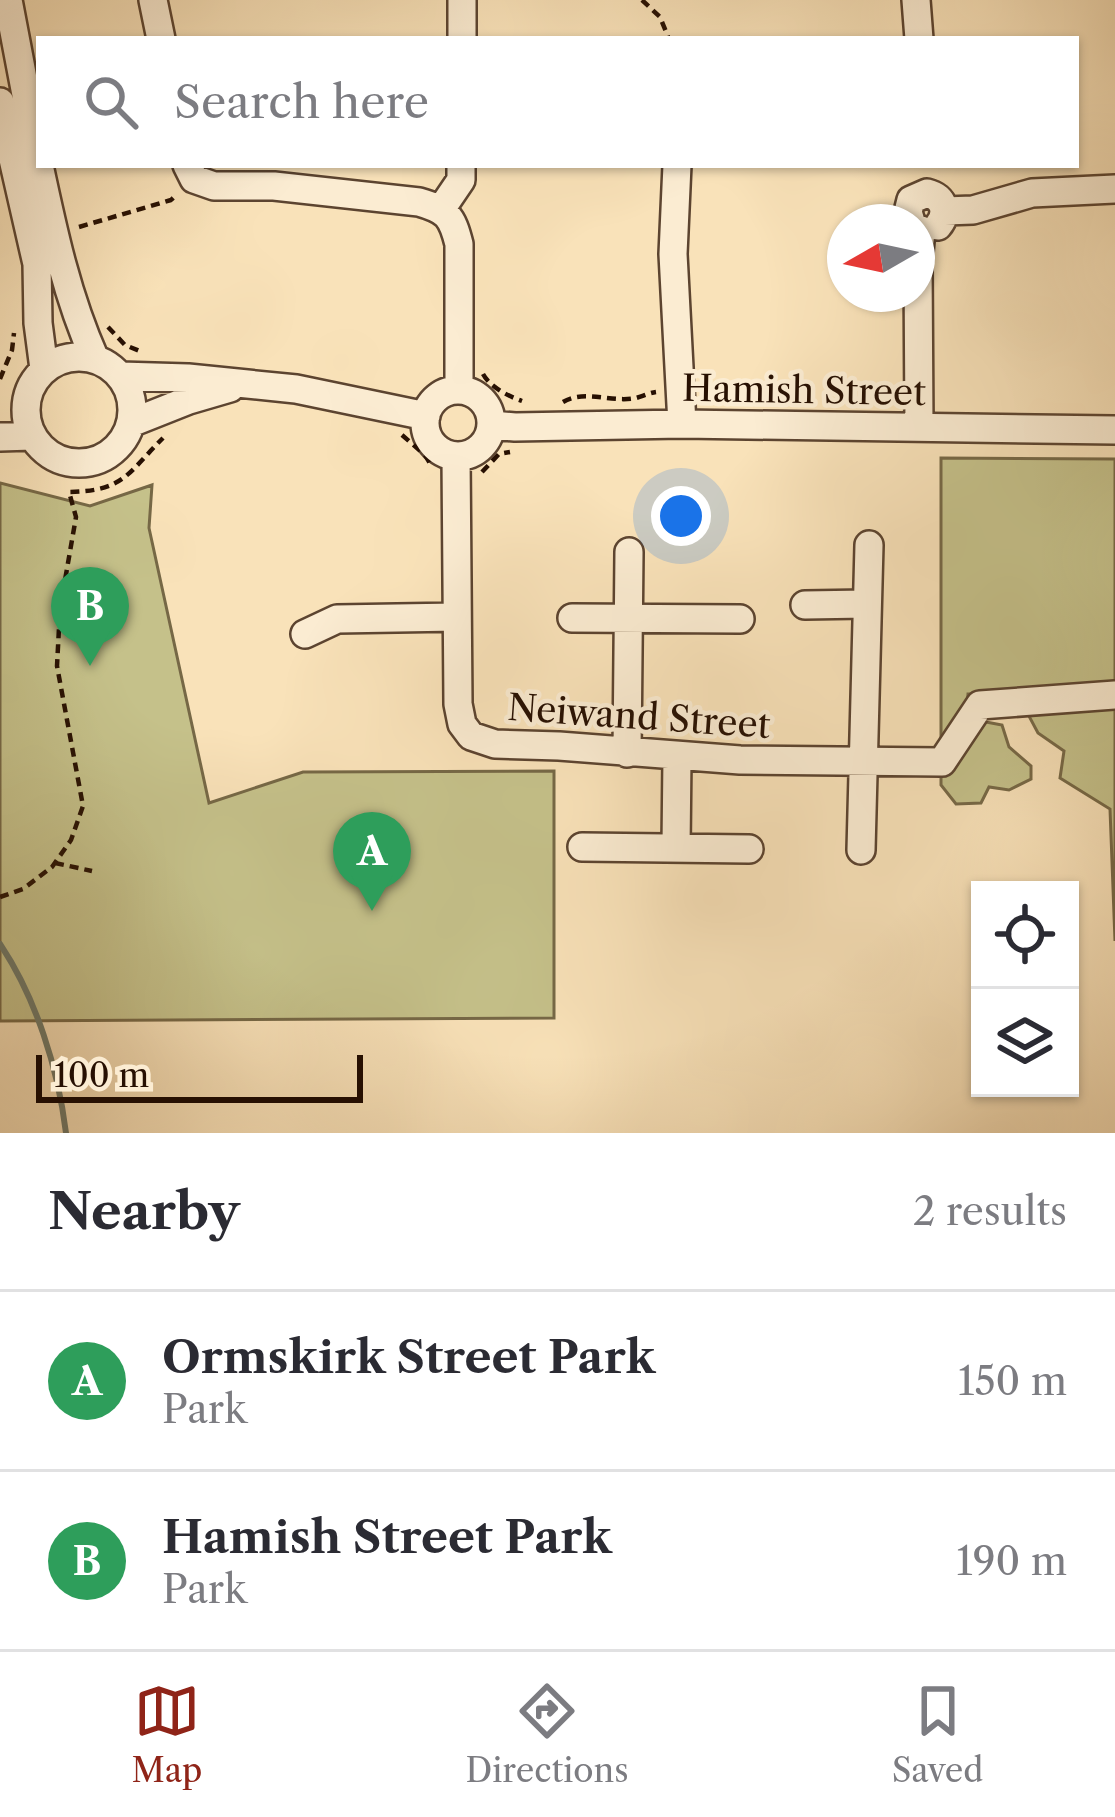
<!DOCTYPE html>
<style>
:root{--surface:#fff;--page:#f2f2f3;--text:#2b2b33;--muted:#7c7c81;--line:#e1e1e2;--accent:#8f2418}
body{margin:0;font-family:"Libre Caslon Text",serif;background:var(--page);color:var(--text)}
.controls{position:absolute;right:36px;bottom:36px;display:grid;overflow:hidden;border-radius:0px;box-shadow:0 3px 9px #0004}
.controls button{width:108px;height:108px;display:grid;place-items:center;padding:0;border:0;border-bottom:3px solid var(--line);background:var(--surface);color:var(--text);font:60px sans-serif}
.compass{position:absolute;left:827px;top:204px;width:108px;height:108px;border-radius:50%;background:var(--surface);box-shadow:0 3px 9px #0004;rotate:261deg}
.scale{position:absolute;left:36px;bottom:30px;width:327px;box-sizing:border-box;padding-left:12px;border:6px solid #271002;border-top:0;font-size:33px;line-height:42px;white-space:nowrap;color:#271002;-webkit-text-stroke:9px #fbecd2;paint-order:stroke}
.you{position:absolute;left:681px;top:516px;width:42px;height:42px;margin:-30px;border:9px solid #fff;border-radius:50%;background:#1a73e8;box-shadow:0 0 0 18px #1a73e833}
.badge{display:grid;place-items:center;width:78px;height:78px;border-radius:50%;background:var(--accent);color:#fff;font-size:39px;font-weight:700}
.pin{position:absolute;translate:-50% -99px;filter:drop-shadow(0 3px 6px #0008)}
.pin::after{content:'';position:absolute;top:63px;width:42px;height:36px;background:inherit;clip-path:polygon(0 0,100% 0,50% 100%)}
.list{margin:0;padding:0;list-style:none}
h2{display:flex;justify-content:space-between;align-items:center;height:156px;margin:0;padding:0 48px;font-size:51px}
h2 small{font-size:39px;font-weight:400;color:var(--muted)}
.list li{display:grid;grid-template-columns:78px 1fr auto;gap:36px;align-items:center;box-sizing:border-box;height:180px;padding:0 48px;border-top:3px solid var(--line)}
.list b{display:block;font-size:45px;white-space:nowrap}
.list p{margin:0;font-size:39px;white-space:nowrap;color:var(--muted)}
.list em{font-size:39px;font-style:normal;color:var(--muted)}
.icon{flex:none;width:66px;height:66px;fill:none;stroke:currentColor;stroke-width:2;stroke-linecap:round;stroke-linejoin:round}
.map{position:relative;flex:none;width:1115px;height:1133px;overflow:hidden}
.search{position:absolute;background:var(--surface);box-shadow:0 3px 9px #0004;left:36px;right:36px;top:36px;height:132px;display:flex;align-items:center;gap:30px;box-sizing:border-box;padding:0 42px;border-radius:0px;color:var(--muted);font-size:45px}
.sheet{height:516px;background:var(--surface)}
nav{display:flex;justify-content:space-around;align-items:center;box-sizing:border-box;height:168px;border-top:3px solid var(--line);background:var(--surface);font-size:33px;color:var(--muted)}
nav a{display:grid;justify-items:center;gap:6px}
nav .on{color:var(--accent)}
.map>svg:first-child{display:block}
.green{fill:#c5c18a;stroke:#766846;stroke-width:3}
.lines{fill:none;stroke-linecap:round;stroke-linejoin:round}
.stream{stroke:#6e7869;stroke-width:6}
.minor-casing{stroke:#5c4430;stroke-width:32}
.path{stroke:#271002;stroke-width:4.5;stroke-dasharray:9 6;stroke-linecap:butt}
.minor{stroke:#fbecd2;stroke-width:27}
.labels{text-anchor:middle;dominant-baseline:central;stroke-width:9;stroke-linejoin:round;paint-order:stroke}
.street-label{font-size:36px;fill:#271002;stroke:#fbecd2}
</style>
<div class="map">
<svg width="1115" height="1133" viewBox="0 0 1115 1133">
<rect width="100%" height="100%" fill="#f9e2b9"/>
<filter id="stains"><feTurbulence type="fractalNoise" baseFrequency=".00167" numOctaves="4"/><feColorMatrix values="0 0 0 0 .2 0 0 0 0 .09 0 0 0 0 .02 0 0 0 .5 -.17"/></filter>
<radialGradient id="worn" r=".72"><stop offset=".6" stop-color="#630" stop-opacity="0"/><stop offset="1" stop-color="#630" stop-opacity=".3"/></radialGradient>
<path class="green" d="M941 458 1115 459V941L1110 809 1060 778 1064 751 1038 733 1029 716 1010 694H968L967 708 981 721 1002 725 1009 747 1031 766V779L1009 790 989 787 981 803 956 804 941 785Z
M0 483 90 506 152 485 149 528 209 803 303 772 554 771V1018L0 1021Z"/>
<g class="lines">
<path class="stream" d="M0 944C36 998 58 1068 66 1133"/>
<defs>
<path id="minor" d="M8 0 39 163
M153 0 161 39
M916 0 919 39
M462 39V0
M0 102 37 264 38 323 44 369
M39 165C53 231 67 297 95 359
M187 165 194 179 214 186H274L419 202C447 210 452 216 459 244V389
M677 165 673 254 682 424
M442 208 461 180V165
M945 211 973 210 1032 193 1115 189
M911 222 908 212 911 200 927 193C944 197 949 213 938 226
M26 410a53 53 0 1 1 106 0a53 53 0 1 1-106 0Z
M120 376 188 378 296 389 426 416
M425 423a33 33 0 1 1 66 0a33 33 0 1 1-66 0Z
M131 423 189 400 230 388
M491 425 515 427 682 424 1115 430
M919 427 918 263 921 230
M0 437 32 436
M456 456 458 704 462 724 471 736 495 744 559 746 740 760 942 762 980 705 1115 695
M805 605 866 604
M572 618 740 619
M305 634 337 619 457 617
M627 753 629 552
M582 847 749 849
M676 848 677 757
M861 850 869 545"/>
</defs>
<use href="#minor" class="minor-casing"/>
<path class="path" d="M642 0 660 17 669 39
M79 227 171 200 176 195
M108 327 125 345 142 352
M483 374C490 387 508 396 522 401
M0 379 12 350 14 333
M704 395 782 400
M563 402C585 389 611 403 636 398 643 396 649 393 656 392
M402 435 425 455 431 465
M482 472 499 454 510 452
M55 863 92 871
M0 897 23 889 52 867 71 840 83 806 57 666 60 609 76 517 69 492C124 491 127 474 163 438"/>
<use href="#minor" class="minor"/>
</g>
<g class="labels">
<g class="street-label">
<text transform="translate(804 390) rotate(1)">Hamish Street</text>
<text transform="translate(639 716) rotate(4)">Neiwand Street</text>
</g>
</g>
<rect width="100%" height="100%" filter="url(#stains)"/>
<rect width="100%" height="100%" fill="url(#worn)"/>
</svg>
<div class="controls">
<button><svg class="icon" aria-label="locate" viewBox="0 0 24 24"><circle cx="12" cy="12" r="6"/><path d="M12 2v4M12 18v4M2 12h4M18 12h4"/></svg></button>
<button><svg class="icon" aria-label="layers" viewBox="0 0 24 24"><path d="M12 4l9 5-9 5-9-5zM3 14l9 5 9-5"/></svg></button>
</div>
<svg class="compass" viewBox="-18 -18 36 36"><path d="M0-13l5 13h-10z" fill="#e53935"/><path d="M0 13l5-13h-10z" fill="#7c7c81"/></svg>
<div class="scale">100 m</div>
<div class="you"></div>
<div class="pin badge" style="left:372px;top:911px;background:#2e9e5b">A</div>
<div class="pin badge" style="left:90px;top:666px;background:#2e9e5b">B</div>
<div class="search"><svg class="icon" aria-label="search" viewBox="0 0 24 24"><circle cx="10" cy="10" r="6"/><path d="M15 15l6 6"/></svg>Search here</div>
</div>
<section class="sheet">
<h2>Nearby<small>2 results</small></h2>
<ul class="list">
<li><span class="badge" style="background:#2e9e5b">A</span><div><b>Ormskirk Street Park</b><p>Park</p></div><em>150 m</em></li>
<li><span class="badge" style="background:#2e9e5b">B</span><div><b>Hamish Street Park</b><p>Park</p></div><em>190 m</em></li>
</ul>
</section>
<nav>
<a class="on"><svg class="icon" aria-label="map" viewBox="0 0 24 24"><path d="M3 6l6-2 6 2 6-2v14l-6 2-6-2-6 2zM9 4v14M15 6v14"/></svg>Map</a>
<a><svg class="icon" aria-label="directions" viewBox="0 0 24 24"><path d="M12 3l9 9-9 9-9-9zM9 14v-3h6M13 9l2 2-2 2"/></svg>Directions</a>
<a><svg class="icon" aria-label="saved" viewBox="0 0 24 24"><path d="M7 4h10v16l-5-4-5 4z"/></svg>Saved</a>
</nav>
